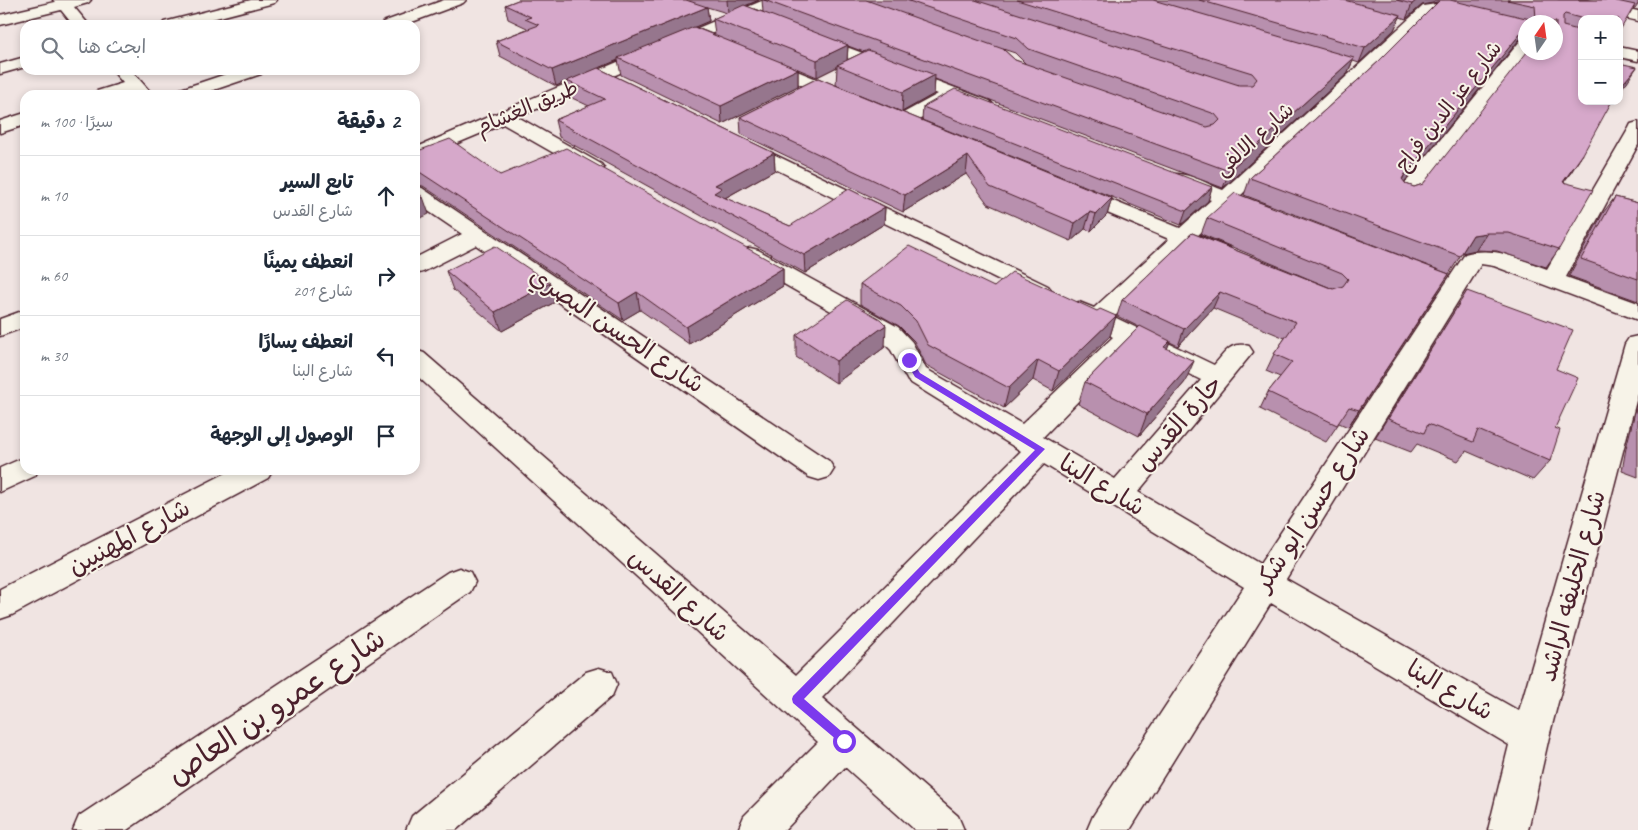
<!DOCTYPE html>
<html lang="ar">
<meta charset="utf-8">
<style>
:root{--surface:#fff;--page:#f2f2f3;--text:#1f2937;--muted:#747a83;--line:#e0e1e3}
body{margin:0;font-family:Caveat,"Playpen Sans Arabic",sans-serif;background:var(--page);color:var(--text);direction:rtl}
.controls{position:absolute;right:15px;top:15px;display:grid;overflow:hidden;border-radius:10px;box-shadow:0 2px 8px #0003}
.controls button{width:45px;height:45px;display:grid;place-items:center;padding:0;border:0;border-bottom:1px solid var(--line);background:var(--surface);color:var(--text);font:25px sans-serif}
.compass{position:absolute;left:1518px;top:15px;width:45px;height:45px;border-radius:50%;background:var(--surface);box-shadow:0 2px 8px #0003;rotate:13deg}
.stop{position:absolute;width:15px;height:15px;margin:-11px;border:4px solid #7c3aed;border-radius:50%;background:#fff}
.stop.end{background:#7c3aed;border-color:#fff;box-shadow:0 1px 5px #0008}
.list{margin:0;padding:0;list-style:none}
h2{display:flex;justify-content:space-between;align-items:center;height:65px;margin:0;padding:0 20px;font-size:21px}
h2 small{font-size:16px;font-weight:400;color:var(--muted)}
.list li{display:grid;grid-template-columns:32px 1fr auto;gap:15px;align-items:center;box-sizing:border-box;height:80px;padding:0 20px;border-top:1px solid var(--line)}
.list b{display:block;font-size:19px;white-space:nowrap}
.list p{margin:0;font-size:16px;white-space:nowrap;color:var(--muted)}
.list em{font-size:16px;font-style:normal;color:var(--muted)}
.icon{flex:none;width:28px;height:28px;fill:none;stroke:currentColor;stroke-width:2;stroke-linecap:round;stroke-linejoin:round}
.map{position:relative;flex:none;width:1638px;height:830px;overflow:hidden;direction:ltr}
.search{position:absolute;background:var(--surface);box-shadow:0 2px 8px #0003;left:20px;top:20px;width:400px;height:55px;display:flex;align-items:center;gap:12px;box-sizing:border-box;padding:0 18px;border-radius:15px;color:var(--muted);font-size:19px}
.panel{position:absolute;background:var(--surface);box-shadow:0 2px 8px #0003;left:20px;top:90px;width:400px;height:385px;border-radius:15px;direction:rtl}
.map>svg:first-child{display:block}
.lines{fill:none;stroke-linecap:round;stroke-linejoin:round}
.minor-casing{stroke:#4a1f2b;stroke-width:3}
.minor{fill:#f7f3e8;fill-rule:evenodd}
.wall{fill:#b890ae;stroke:#4a1f2b;fill-rule:evenodd}
.shaded-wall{fill:#96768d;stroke:#4a1f2b}
.building{fill:#d6a8ca;stroke:#4a1f2b;fill-rule:evenodd}
.route{fill:#7c3aed}
.labels{text-anchor:middle;dominant-baseline:central;stroke-width:4;stroke-linejoin:round;paint-order:stroke}
.far-street-label{font-size:21px;fill:#4a1f2b;stroke:#f7f3e8}
.street-label{font-size:25px;fill:#4a1f2b;stroke:#f7f3e8}
.near-street-label{font-size:30px;fill:#4a1f2b;stroke:#f7f3e8}
</style>
<div class="map">
<svg width="1638" height="830" viewBox="0 0 1638 830">
<rect width="100%" height="100%" fill="#f0e4e2"/>
<filter id="ink" filterUnits="userSpaceOnUse"><feTurbulence type="fractalNoise" baseFrequency=".02" numOctaves="2"/><feDisplacementMap in="SourceGraphic" scale="10" xChannelSelector="R" yChannelSelector="G"/><feConvolveMatrix kernelMatrix="1 2 1 2 8 2 1 2 1" color-interpolation-filters="sRGB"/></filter>
<g filter="url(#ink)">
<g class="lines">
<defs>
<path id="minor" d="M53 0H91L88 3 74 7 89 25H73L61 10 0 25V15L55 2Z
M251 0H277L274 3 189 25H162L164 22Z
M444 0H466L463 3 404 25H381L383 22Z
M764 0H785L782 3 518 117 601 164 604 168 601 172 594 174 587 172 503 124 415 161V148Z
M1559 0H1587L1638 11V21L1562 3Z
M1443 3 1526 23V33L1443 13H1432L1240 196 1270 207 1273 212 1270 217 1262 218 1229 207 1198 235 1230 248 1233 253 1230 258C1215 262 1200 252 1187 246L1114 317 1214 365C1226 352 1230 341 1249 346L1253 352 1138 492 1260 564 1465 254C1496 246 1518 259 1547 269L1629 128 1631 124 1638 122V145L1566 277 1638 303V320L1494 266 1481 264 1286 579 1519 711 1625 344 1629 338 1638 336V393L1549 737 1528 830H1488L1509 745 1271 603 1130 830H1087L1093 816 1244 587 1044 464 822 698 958 816 964 830H915L845 767 785 830H738L744 816 818 742 415 374V350L424 353 796 675 1021 451 908 381 891 350 880 339 742 260 739 255 742 250 750 248 758 250 898 327 912 342 926 369 1022 424 1113 337 1070 315 1067 310 1070 305 1079 302 1094 308 1169 239 1067 196 1064 192 1067 188 1074 186 1081 188 1180 228 1211 200 1169 183 1166 179 1169 175C1185 170 1207 184 1223 190L1423 6ZM1132 346 1201 380 1115 479 1043 437Z
M812 34 990 101 993 105 990 109 984 110 978 109 954 100 910 125 903 127 896 125 894 121 896 117 938 94 806 42 804 39 806 36Z
M1526 39V52H1528L1412 200 1405 202 1398 200 1395 196 1398 192 1520 41Z
M1619 47 1638 51V61L1619 57Z
M25 57V67L0 74V64Z
M765 58 851 93 854 97 851 101 845 102 839 101 759 67 756 63 759 59Z
M112 70H131L153 95H134L131 92 121 95H94L97 91 123 83Z
M238 70H264L261 74 199 95H172L175 91Z
M25 113V125L0 133V121Z
M742 139 1048 286 1052 291 1048 296 1040 298 1032 296 735 149 732 145 735 141Z
M415 186 422 188 829 461 834 469 829 477 819 480 809 477 476 245 423 272 415 274V258L462 234 415 202Z
M25 310V327L0 336V319Z
M25 457V470H38L35 476 0 492V468Z
M232 470H273L268 478 12 615 0 619V589Z
M459 568 470 572 475 582 470 592 127 830H73L79 816 448 572Z
M599 668 612 672 617 684 612 696 456 830H406L412 816 586 672Z"/>
</defs>
<use href="#minor" class="minor-casing"/>
<use href="#minor" class="minor"/>
</g>
<path class="wall" d="M518 0H759L745 6 763 12 762 0H1638V4L1635 8H1634L1619 19H1582V101L1572 171 1564 182 1559 249 1546 267 1497 251 1476 250 1462 253 1449 274 1244 195 1250 178 1378 62 1438 2 1422 5 1406 19 1400 17 1394 30 1359 63 1353 61 1347 74 1223 188 935 79 934 94 902 112 836 85 837 67 817 77 798 69V86L722 124 621 75 618 60 598 68 774 153 775 170 725 198 790 226 885 207 884 224 805 273 559 137 555 120 589 106 570 97 567 81 556 86 500 56 496 41 527 29V28L508 19 505 5ZM707 7 727 13 713 19 715 35 695 27 709 21ZM1526 22H1556L1423 184 1414 187 1406 184 1404 182 1519 40ZM848 46 864 52 847 60ZM1003 49 1015 53 1026 64 1015 60Z
M818 78 1112 198 1107 215 1091 231 1085 229 1071 241 988 204 966 174 903 212 741 134 740 117Z
M923 107 1212 187 1208 201 1181 225 922 120Z
M415 152 500 175 783 268V286L689 344 640 310 623 320 423 186 415 185Z
M1615 197 1638 203V301L1569 276 1603 213Z
M1207 218 1438 291 1348 427 1339 423 1326 442 1260 409 1268 392 1280 377 1266 371 1274 354 1285 338 1213 308 1178 346 1170 342 1167 348 1185 382 1139 436 1078 404 1085 382 1139 327 1117 316 1122 300 1192 233 1333 289 1201 234Z
M446 271 555 302 502 331 453 290Z
M860 284 994 287 1116 316 1110 336 1053 391 1033 380 1004 408 926 365 914 341 899 326 860 304Z
M1467 291 1556 369 1555 428 1550 461 1533 480 1466 451 1458 461 1417 444 1411 452 1375 438Z
M796 335 885 347 836 383 796 357Z
M1638 400V477L1622 471 1626 448Z"/>
<path class="shaded-wall" d="M727 0H759L728 13Z
M1417 0H1444L1443 1 1422 5 1406 19 1412 4Z
M707 7 709 21 620 59 618 58V60L556 86 552 70Z
M1401 15 1394 30 1359 63 1365 48Z
M1526 27V38L1519 40 1397 191 1405 174Z
M848 45 847 61 837 65V67L817 77V60Z
M1354 58 1347 74 1223 188 1229 171Z
M1637 67 1627 82 1619 91V88Z
M798 69V86L722 124 721 106Z
M935 75 934 94 902 112 903 92Z
M774 153 775 170 723 199 714 193 715 185Z
M1583 154 1572 171 1551 198 1563 182Z
M968 156 966 174 903 212 905 195Z
M1212 187 1208 201 1181 225 1186 211Z
M423 197 429 214 415 221V200Z
M1112 198 1107 215 1091 231 1096 214Z
M885 207 884 224 805 273 804 255Z
M1090 212 1085 229 1071 241 1075 223Z
M1487 233 1476 250 1462 253 1473 235Z
M783 268V286L689 344 686 327Z
M1449 274 1438 291 1348 427 1359 410Z
M550 283 555 302 502 331 495 312Z
M637 292 640 310 623 320 619 303Z
M1220 292 1213 308 1178 346 1184 329Z
M1116 316 1110 336 1053 391 1059 371Z
M886 325 885 347 836 383V361Z
M1170 341 1162 363 1164 347Z
M1038 360 1033 380 1004 408 1009 388Z
M1194 361 1185 382 1139 436 1147 414Z"/>
<path class="building" d="M518 0H686L707 7 552 70 496 41 539 25 525 19 531 17 505 5Z
M764 0H866L1003 49 1015 60 1207 127 1215 125 1220 120 1215 114 1029 49 1017 38 906 0H975L1239 85H1252L1257 79 1252 73 1017 0H1153L1354 58 1229 171Z
M1199 0H1344L1401 15 1365 48Z
M1396 0H1417L1412 4Z
M1440 0H1450L1534 20 1536 18 1535 6 1507 0H1612L1635 5 1619 32V19H1584L1565 14 1563 16V26L1582 31V101H1612L1583 154 1563 182 1593 190 1559 249 1509 233H1487L1473 235 1460 256 1250 178 1378 62ZM1526 22H1556V52H1527L1423 184 1414 187 1406 184 1402 179 1405 174 1526 27Z
M744 5 848 45 817 60 713 19Z
M694 27 798 69 721 106 618 58Z
M868 50 935 75 903 92 837 65Z
M1619 63 1637 67 1619 88Z
M598 68 774 153 715 185 722 188 714 193 790 226 849 189 885 207 804 255 555 120 605 99 567 81Z
M818 78 1112 198 1096 214 1090 212 1075 223 990 187 968 156 905 195 740 117Z
M955 89 1212 187 1186 211 923 107Z
M450 139 500 175 566 148 783 268 686 327 637 292 619 303 415 169V152Z
M415 191 423 197 415 200Z
M1235 193 1449 274 1359 410 1349 407 1337 425 1268 392 1292 362 1274 354 1296 322 1220 292 1184 329 1122 300 1192 233 1333 289 1343 286 1348 279 1342 273 1207 218Z
M1615 197 1638 203V279L1581 259Z
M495 246 550 283 495 312 446 271Z
M909 246 994 287 1012 272 1097 311 1100 309 1116 316 1059 371 1038 360 1009 388 928 345 916 321 901 306 860 284Z
M1467 291 1573 330 1556 369 1578 378 1555 428 1560 430 1550 461 1478 430 1473 442 1428 424 1424 433 1388 419Z
M847 300 880 319 886 325 836 361 796 335Z
M1140 326 1170 341 1164 347 1194 361 1147 414 1085 382Z"/>
</g>
<path class="route" d="M909 358 911 359 920 373 1045 449 804 699 848 737 849 741 848 745 844 746 793 703 792 699 793 696 1035 450 915 377 905 360Z"/>
<g class="labels">
<g class="far-street-label">
<text transform="translate(1448 106) rotate(-52)">شارع عز الدين فراج</text>
<text transform="translate(527 107) rotate(-23)">طريق الغشام</text>
<text transform="translate(1254 139) rotate(-42)">شارع الالفى</text>
</g>
<g class="street-label">
<text transform="translate(617 330) rotate(34)">شارع الحسن البصري</text>
<text transform="translate(1179 423) rotate(-49)">حارة القدس</text>
<text transform="translate(1102 485) rotate(31)">شارع البنا</text>
<text transform="translate(1312 509) rotate(-57)">شارع حسن ابو شكر</text>
<text transform="translate(129 537) rotate(-28)">شارع المهنيين</text>
<text transform="translate(1572 586) rotate(-75)">شارع الخليفه الراشد</text>
<text transform="translate(679 595) rotate(42)">شارع القدس</text>
<text transform="translate(1450 690) rotate(30)">شارع البنا</text>
</g>
<g class="near-street-label">
<text transform="translate(276 706) rotate(-34)">شارع عمرو بن العاص</text>
</g>
</g>
</svg>
<div class="controls">
<button>+</button>
<button>−</button>
</div>
<svg class="compass" viewBox="-18 -18 36 36"><path d="M0-13l5 13h-10z" fill="#e53935"/><path d="M0 13l5-13h-10z" fill="#747a83"/></svg>
<div class="stop" style="left:844px;top:741px"></div>
<div class="stop end" style="left:909px;top:360px"></div>
<div class="search"><svg class="icon" aria-label="search" viewBox="0 0 24 24"><circle cx="10" cy="10" r="6"/><path d="M15 15l6 6"/></svg>ابحث هنا</div>
<section class="panel">
<h2>2 دقيقة<small>سيرًا · 100 m</small></h2>
<ul class="list">
<li><svg class="icon" aria-label="ahead" viewBox="0 0 24 24"><path d="M12 20V5M6 11l6-6 6 6"/></svg><div><b>تابع السير</b><p>شارع القدس</p></div><em>10 m</em></li>
<li><svg class="icon" aria-label="right" viewBox="0 0 24 24"><path d="M7 20v-9h11M14 6l5 5-5 5"/></svg><div><b>انعطف يمينًا</b><p>شارع 201</p></div><em>60 m</em></li>
<li><svg class="icon" aria-label="left" viewBox="0 0 24 24"><path d="M17 20v-9H6M10 6l-5 5 5 5"/></svg><div><b>انعطف يسارًا</b><p>شارع البنا</p></div><em>30 m</em></li>
<li><svg class="icon" aria-label="arrive" viewBox="0 0 24 24"><path d="M6 21V4h12l-3 4 3 4H6"/></svg><div><b>الوصول إلى الوجهة</b></div></li>
</ul>
</section>
</div>
